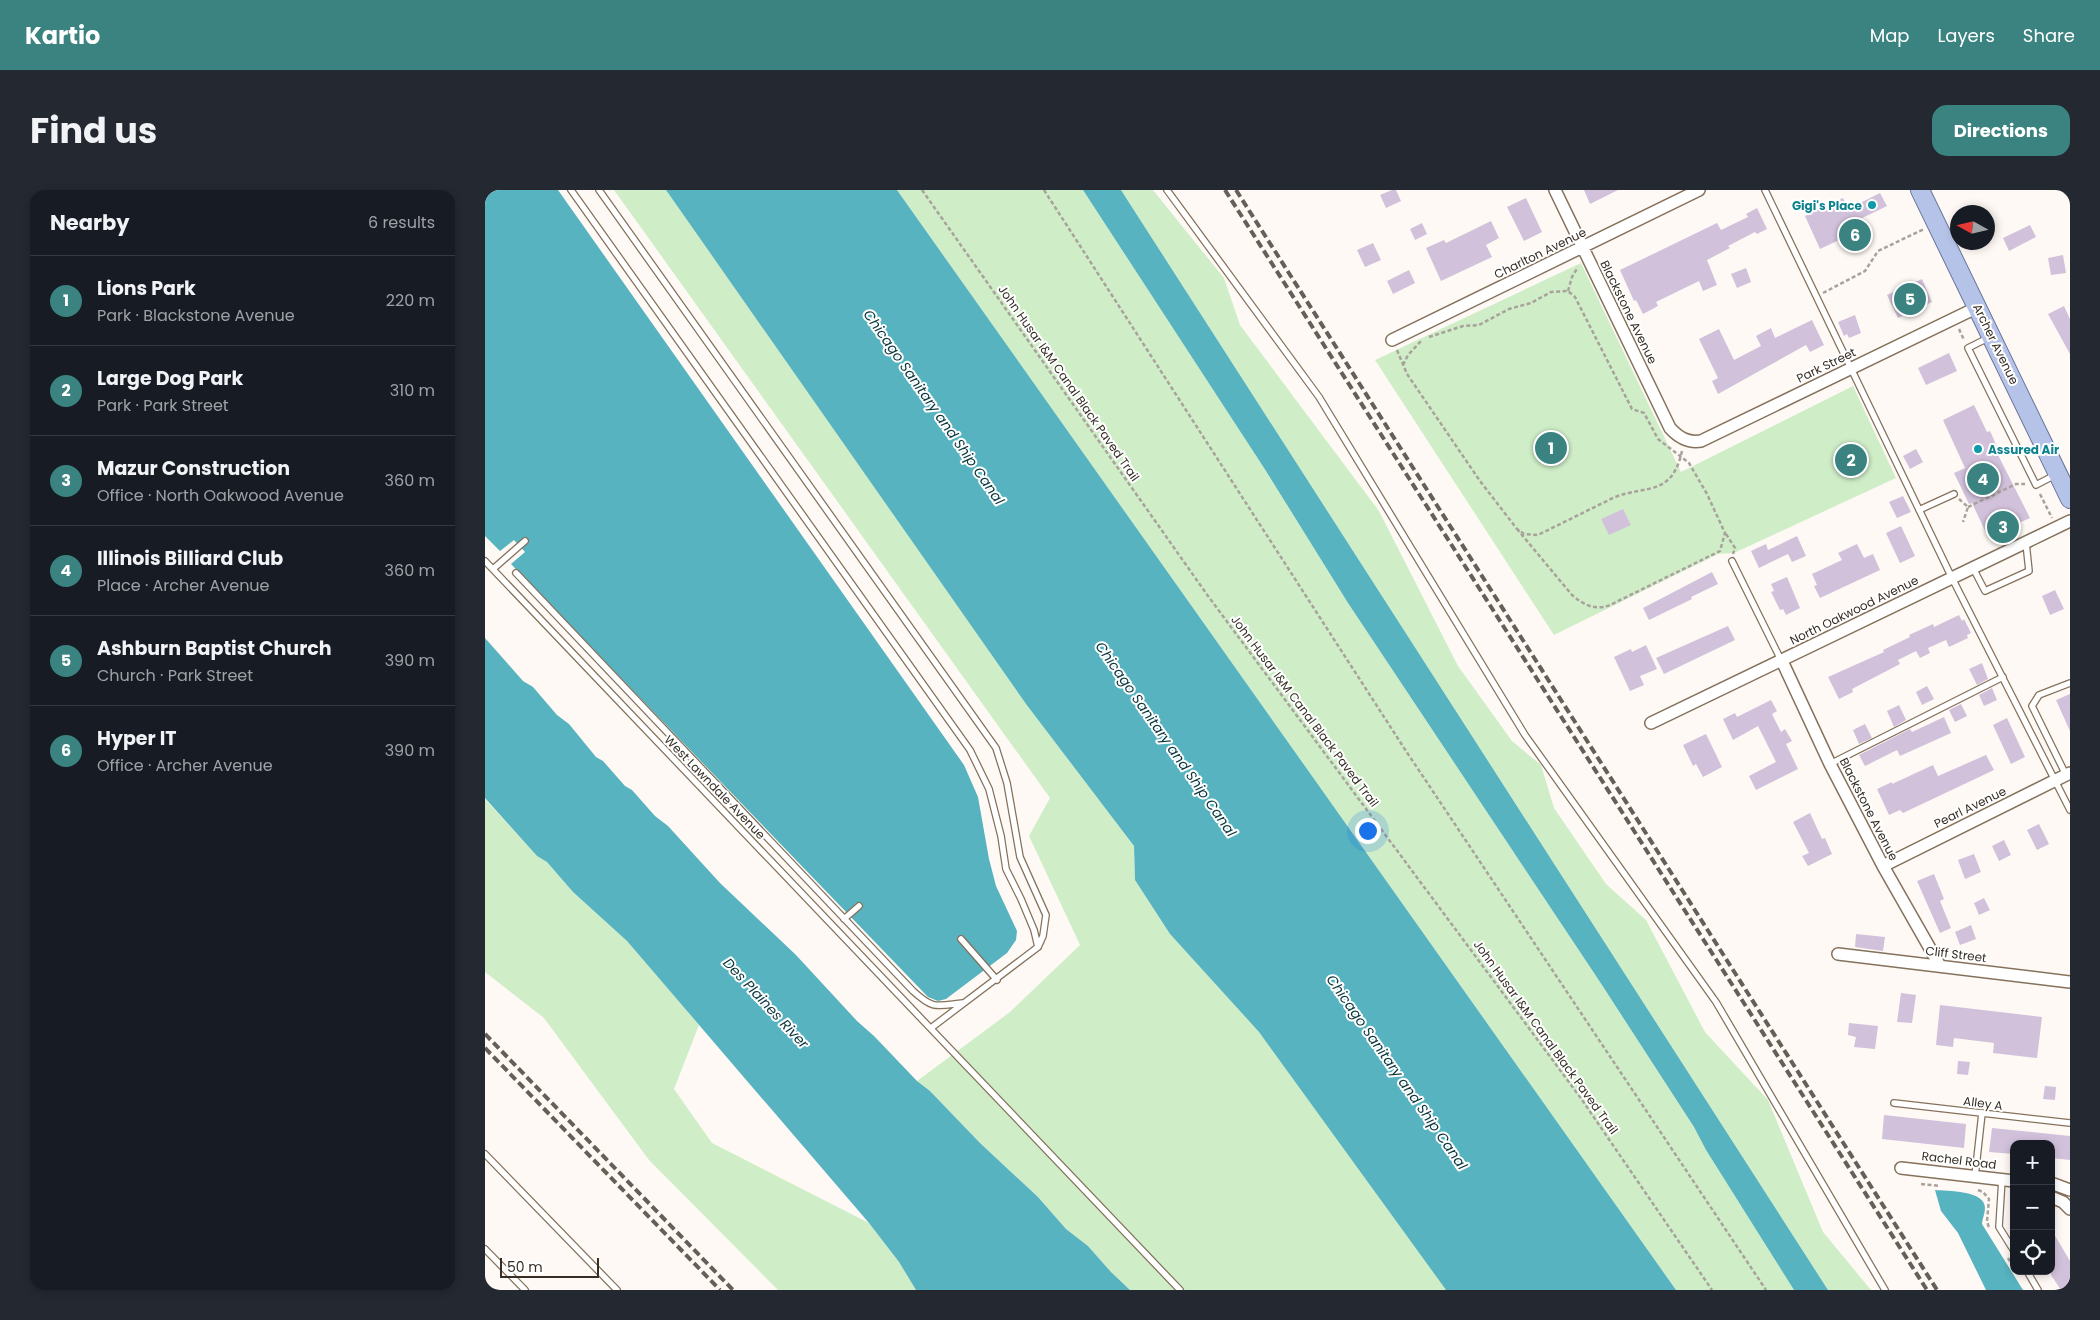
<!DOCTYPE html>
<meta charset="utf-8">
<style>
:root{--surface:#171b24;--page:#242831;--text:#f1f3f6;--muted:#9ea1a6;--line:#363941;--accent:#3b8381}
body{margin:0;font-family:Poppins,sans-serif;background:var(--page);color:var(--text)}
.controls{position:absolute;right:15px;bottom:15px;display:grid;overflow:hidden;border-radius:10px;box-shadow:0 2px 8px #0003}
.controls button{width:45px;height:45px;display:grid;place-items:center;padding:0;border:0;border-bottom:1px solid var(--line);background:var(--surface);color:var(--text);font:25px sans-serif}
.compass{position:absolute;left:1465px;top:15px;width:45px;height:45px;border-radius:50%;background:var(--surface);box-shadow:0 2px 8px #0003;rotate:278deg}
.scale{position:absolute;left:15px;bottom:12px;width:99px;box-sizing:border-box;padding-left:5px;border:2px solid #362e25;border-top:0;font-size:14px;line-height:18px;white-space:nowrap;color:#362e25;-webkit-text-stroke:4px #fff;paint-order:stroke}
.you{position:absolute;left:882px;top:640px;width:18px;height:18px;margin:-12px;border:4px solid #fff;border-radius:50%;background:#1a73e8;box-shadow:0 0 0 8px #1a73e833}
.badge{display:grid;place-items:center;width:32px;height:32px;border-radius:50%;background:var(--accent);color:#fff;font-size:16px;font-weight:700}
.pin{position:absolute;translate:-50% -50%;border:2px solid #fff;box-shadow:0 1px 5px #0006}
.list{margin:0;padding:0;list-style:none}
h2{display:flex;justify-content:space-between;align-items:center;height:65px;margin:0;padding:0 20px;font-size:21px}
h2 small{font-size:16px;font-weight:400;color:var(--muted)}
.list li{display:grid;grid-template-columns:32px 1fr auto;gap:15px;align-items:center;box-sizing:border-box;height:90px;padding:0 20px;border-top:1px solid var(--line)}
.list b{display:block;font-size:19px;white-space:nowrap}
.list p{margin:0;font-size:16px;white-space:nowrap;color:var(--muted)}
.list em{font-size:16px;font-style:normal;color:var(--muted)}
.icon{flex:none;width:28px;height:28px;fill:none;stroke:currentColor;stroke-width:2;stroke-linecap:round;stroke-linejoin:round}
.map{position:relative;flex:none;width:1585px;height:1100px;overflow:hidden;border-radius:15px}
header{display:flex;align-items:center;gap:30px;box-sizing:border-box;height:70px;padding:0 25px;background:var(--accent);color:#fff}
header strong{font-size:24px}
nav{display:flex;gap:28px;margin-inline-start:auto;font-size:18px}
.intro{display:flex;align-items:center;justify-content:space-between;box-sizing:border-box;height:120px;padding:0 30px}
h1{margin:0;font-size:35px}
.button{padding:12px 22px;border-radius:15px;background:var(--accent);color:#fff;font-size:18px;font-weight:700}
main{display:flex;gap:30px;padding:0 30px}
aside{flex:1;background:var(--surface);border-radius:15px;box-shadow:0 2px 8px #0003}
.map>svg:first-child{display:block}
.green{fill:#cfeec8}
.water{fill:#57b3bf}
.building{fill:#d2c1db}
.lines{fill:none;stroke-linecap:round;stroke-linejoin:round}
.service-casing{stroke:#85715c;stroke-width:8}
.minor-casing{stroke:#85715c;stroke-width:14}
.primary-casing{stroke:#69759b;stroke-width:20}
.path{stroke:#a8a29b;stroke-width:2.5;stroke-dasharray:4 2.5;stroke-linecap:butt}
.service{stroke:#fff;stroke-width:5.5}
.minor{stroke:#fff;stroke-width:11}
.primary{stroke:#b6c3e9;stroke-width:18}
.rail{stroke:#665f57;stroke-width:4;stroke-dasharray:8 4;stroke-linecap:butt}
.culture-dot{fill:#0f9aa8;stroke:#fff;stroke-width:2}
.labels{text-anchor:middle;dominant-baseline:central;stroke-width:4;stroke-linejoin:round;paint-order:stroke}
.culture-label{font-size:12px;font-weight:bold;fill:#0d838f;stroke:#fff;text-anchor:end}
.street-label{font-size:12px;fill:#362e25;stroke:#fff}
.water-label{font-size:14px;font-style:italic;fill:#0a373d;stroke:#fff}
</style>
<header>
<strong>Kartio</strong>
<nav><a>Map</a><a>Layers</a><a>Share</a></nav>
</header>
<div class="intro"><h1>Find us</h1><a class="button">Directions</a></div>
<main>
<aside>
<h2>Nearby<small>6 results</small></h2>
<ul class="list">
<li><span class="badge">1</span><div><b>Lions Park</b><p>Park · Blackstone Avenue</p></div><em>220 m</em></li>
<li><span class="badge">2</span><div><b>Large Dog Park</b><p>Park · Park Street</p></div><em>310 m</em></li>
<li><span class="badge">3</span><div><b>Mazur Construction</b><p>Office · North Oakwood Avenue</p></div><em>360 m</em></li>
<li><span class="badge">4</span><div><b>Illinois Billiard Club</b><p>Place · Archer Avenue</p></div><em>360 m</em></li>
<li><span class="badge">5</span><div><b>Ashburn Baptist Church</b><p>Church · Park Street</p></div><em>390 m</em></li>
<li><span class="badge">6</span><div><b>Hyper IT</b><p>Office · Archer Avenue</p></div><em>390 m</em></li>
</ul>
</aside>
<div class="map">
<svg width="1585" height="1100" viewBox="0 0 1585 1100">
<rect width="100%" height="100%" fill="#fef9f4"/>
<path class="green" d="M129 0H181L541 514 649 656 650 690 685 744 774 842 961 1100H645L626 1082 603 1056 581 1039 553 1007 495 953 445 901 432 891 525 822 595 755 544 646 565 608Z
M412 0H598L781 281 863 413 1115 792 1209 937 1221 960 1309 1100H1191Z
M636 0H668L739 88 755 135 894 321 973 476 1027 551 1056 575 1069 618 1121 694 1161 730 1220 842 1283 910 1338 1042 1386 1100H1343Z
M1096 73 1196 282 1368 196 1411 288 1249 363 1233 364 1069 445 890 170Z
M0 609 52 666 62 672 88 702 142 751 214 835 189 899 227 953 384 1033 414 1072 431 1100H293L164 970 59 828 0 782Z"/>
<path class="water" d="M0 0H73L479 575 493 607 504 669 511 696 532 741 531 750 522 763 461 809 453 811 443 807 26 374 40 362 29 350 15 361 0 346Z
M181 0H412L1191 1100H961L774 842 685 744 650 690 649 656 541 514Z
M598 0H636L1343 1100H1309L1221 960 1209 937 1115 792 863 413 781 281Z
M0 448 38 491 48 497 72 525 84 534 111 567 118 571 140 596 147 600 170 626 183 636 235 693 311 765 372 831 389 846 432 891 445 901 495 953 553 1007 581 1039 603 1056 626 1082 645 1100H431L414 1072 384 1033 142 751 88 702 62 672 52 666 0 608Z
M1450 1000C1462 1001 1500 1000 1500 1018 1500 1024 1497 1029 1497 1034L1538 1100H1501L1473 1043 1456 1021Z"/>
<path class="building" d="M907 0H911L916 11 901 18 895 5Z
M1099 0H1133L1105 14Z
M1395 3 1402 16 1369 32 1378 50 1359 59 1354 50 1335 59 1320 26 1358 8 1363 19Z
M1041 8 1057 42 1039 51 1022 17Z
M1272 18 1282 39 1272 44 1270 42 1243 56 1245 58 1222 70 1232 95 1218 101 1214 91 1171 112 1173 116 1158 124 1151 110 1149 111 1135 80 1232 33 1236 40 1263 27 1261 24Z
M1006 31 1014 48 1001 55 1007 67 956 91 941 58 959 50 961 53Z
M937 33 942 44 930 50 925 39Z
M1545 35 1551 47 1524 61 1518 48Z
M888 53 896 70 880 77 872 60Z
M1578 65 1581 83 1566 85 1563 68Z
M1261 78 1266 92 1252 98 1246 84Z
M924 80 930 93 908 104 902 91Z
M1437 89 1447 112 1413 128 1402 105Z
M1579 116 1585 129V164L1563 124Z
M1370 125 1376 143 1364 148 1362 144 1359 146 1353 132Z
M1327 130 1339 155 1325 162 1321 155 1233 204 1227 191 1233 188 1214 149 1234 139 1249 170 1276 156 1271 146 1286 138 1290 148Z
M1464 163 1472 181 1441 195 1433 178Z
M1489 215 1502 242 1505 241 1514 261 1512 263 1545 328 1503 347 1487 313 1484 314 1469 283 1480 278 1458 230Z
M1431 259 1438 272 1425 279 1418 266Z
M1418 306 1426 322 1412 328 1404 312Z
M1138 319 1146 335 1124 345 1116 329Z
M1416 336 1430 366 1415 373 1401 343Z
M1312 346 1321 366 1307 372 1303 364 1274 378 1266 361 1281 354 1283 360Z
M1372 354 1379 368 1388 364 1395 380 1335 408 1329 396 1332 395 1327 384 1357 370 1353 363Z
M1227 382 1233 394 1206 407 1207 409 1164 430 1158 418Z
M1302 387 1315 418 1301 425 1298 419 1295 420 1286 402 1289 401 1286 394Z
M1570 400 1579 419 1565 425 1557 406Z
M1474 425 1477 431 1479 429 1486 443 1482 445 1483 448 1464 457 1461 450 1443 458 1445 463 1435 468 1431 461 1413 470 1415 474 1367 499 1368 502 1354 509 1343 487 1399 462 1398 460 1425 447 1424 445 1448 434 1449 437Z
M1243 436 1250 450 1179 484 1171 468Z
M1161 455 1172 479 1155 486 1159 495 1145 501 1129 467 1146 459 1147 462Z
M1497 473 1503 489 1492 495 1484 479Z
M1442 496 1449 509 1437 515 1431 502Z
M1507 498 1512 510 1499 516 1494 505Z
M1585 504V541L1571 510Z
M1286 510 1292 521 1287 524 1296 542 1300 539 1307 551 1301 554 1313 579 1271 600 1264 586 1291 572 1273 536 1248 550 1238 529 1250 523 1252 527Z
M1476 514 1482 526 1470 532 1464 520Z
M1414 515 1421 530 1409 537 1402 521Z
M1459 527 1466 543 1415 566 1412 560 1380 576 1374 565 1425 539 1427 542Z
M1522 528 1540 567 1526 574 1508 535Z
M1380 534 1387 548 1374 554 1368 540Z
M1221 544 1237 577 1218 587 1211 574 1208 576 1198 555Z
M1501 565 1509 580 1418 623 1415 620 1404 625 1392 599 1407 592V594L1448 575 1453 586Z
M1325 623 1337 649 1340 648 1347 664 1323 676 1317 666 1324 663 1308 632Z
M1554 634 1564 654 1552 660 1542 640Z
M1519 650 1526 665 1514 671 1507 656Z
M1489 664 1496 682 1480 689 1473 670Z
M1449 684 1459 709 1455 711 1466 738 1455 743 1432 691Z
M1499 708 1505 720 1494 725 1489 713Z
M1486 735 1491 749 1475 755 1470 742Z
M1371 744 1400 747 1398 761 1370 757Z
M1416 803 1431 805 1427 833 1412 832Z
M1455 815 1557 827 1552 868 1508 863 1509 853 1469 848 1468 857 1451 855Z
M1364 833 1393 836 1390 859 1369 857 1371 847 1363 845Z
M1473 871 1485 872 1483 885 1472 884Z
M1560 896 1571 897 1570 910 1558 909Z
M1399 925 1481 934 1479 958 1397 949Z
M1507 938 1585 946V970L1566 968V954H1529V964L1504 962Z
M1566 1039 1585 1071V1100H1576L1566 1085Z"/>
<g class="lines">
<defs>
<path id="service" d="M86 0 485 560 504 599 516 646 521 679 536 709 549 740 553 757
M114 0 511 558 522 593 535 667 561 725 558 746 553 757 446 838
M682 0 834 207 1040 545 1231 812 1400 1100
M1280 0 1467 388 1585 620
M1505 147 1483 158 1551 295 1572 284
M1434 320 1469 304
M0 371 695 1100
M1247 371 1296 470
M1488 378 1500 401 1544 381 1541 353
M8 379 40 351
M31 383 428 801C449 820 451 816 478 813
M1345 574 1518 487
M1581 585 1547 516 1554 505 1585 493
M359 729 374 716
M476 749 512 790
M1409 913 1585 933
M0 964 132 1100
M1490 986 1497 923
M1517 989 1514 1037 1529 1061
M0 1059 40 1100
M1542 1081 1553 1100"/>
<path id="minor" d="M1070 0 1185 238C1194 248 1203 253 1216 251L1493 117
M907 150 1214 0
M1297 471 1345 574 1398 676 1455 776
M1166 533 1585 331
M1398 676 1585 583
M1353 764 1585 792
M1416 978 1529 991
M1566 993 1585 1000
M1566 1007 1578 1012 1585 1019"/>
<path id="primary" d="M1435 0 1585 309"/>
</defs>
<use href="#service" class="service-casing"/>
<use href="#minor" class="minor-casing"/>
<use href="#primary" class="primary-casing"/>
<path class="path" d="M437 0 723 406 1095 907 1227 1100
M559 0 921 561 1281 1100
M1083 101 1087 87 1093 77
M1338 103 1380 81 1393 61 1439 39
M1474 139 1479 150
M944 147 978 136 994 135 1024 119 1046 113 1066 102 1083 101 1090 107 1147 219 1159 223 1173 249 1204 273 1222 304 1240 343 1235 361 1125 415C1110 421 1099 415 1087 405L1032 339
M912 160 922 184 995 291 1032 339 1039 344 1053 345 1130 307C1163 295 1187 306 1197 261
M918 175 923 165 937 150
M1555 304 1567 328
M1474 309 1483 317 1478 332
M1483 317 1531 294H1540
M1241 344 1250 358 1248 364
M1436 994 1455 996
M1493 1000 1498 1002 1504 1009 1502 1031 1504 1038
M1523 1068 1529 1078"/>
<use href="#service" class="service"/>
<use href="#minor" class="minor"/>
<use href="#primary" class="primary"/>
<path class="rail" d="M740 0 1442 1100
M751 0 1452 1100
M0 844 248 1100
M0 858 235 1100"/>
</g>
<g class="culture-dot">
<circle cx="1387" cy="15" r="5"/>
<circle cx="1493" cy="259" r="5"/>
</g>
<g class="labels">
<g class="culture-label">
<text x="1377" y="15">Gigi's Place</text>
<text x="1503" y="259" text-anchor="start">Assured Air</text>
</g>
<g class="street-label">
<text transform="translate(1055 63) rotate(-26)">Charlton Avenue</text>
<text transform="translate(1144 122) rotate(64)">Blackstone Avenue</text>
<text transform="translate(1511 154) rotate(64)">Archer Avenue</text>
<text transform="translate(1341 175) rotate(-26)">Park Street</text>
<text transform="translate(584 193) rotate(55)">John Husar I&amp;M Canal Black Paved Trail</text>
<text transform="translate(1369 420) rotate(-26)">North Oakwood Avenue</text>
<text transform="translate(820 521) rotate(53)">John Husar I&amp;M Canal Black Paved Trail</text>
<text transform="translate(230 597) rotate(46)">West Lawndale Avenue</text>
<text transform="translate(1485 617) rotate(-26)">Pearl Avenue</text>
<text transform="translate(1384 619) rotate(63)">Blackstone Avenue</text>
<text transform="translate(1471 764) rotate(7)">Cliff Street</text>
<text transform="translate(1061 847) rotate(54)">John Husar I&amp;M Canal Black Paved Trail</text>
<text transform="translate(1498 913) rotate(7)">Alley A</text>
<text transform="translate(1474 970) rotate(7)">Rachel Road</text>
</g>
<g class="water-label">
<text transform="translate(449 217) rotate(55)">Chicago Sanitary and Ship Canal</text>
<text transform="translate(681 549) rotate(55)">Chicago Sanitary and Ship Canal</text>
<text transform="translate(281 813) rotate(47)">Des Plaines River</text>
<text transform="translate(912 882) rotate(55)">Chicago Sanitary and Ship Canal</text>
</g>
</g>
</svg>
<div class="controls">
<button>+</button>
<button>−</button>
<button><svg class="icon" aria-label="locate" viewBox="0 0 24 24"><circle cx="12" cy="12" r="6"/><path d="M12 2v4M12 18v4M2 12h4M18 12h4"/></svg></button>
</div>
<svg class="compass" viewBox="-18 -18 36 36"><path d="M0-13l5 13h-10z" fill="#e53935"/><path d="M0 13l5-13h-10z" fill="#9ea1a6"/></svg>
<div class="scale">50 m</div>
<div class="you"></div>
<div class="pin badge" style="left:1066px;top:258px">1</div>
<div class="pin badge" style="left:1366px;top:270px">2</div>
<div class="pin badge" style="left:1518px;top:337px">3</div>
<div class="pin badge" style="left:1498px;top:289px">4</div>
<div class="pin badge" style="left:1425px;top:109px">5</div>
<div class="pin badge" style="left:1370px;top:45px">6</div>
</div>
</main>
